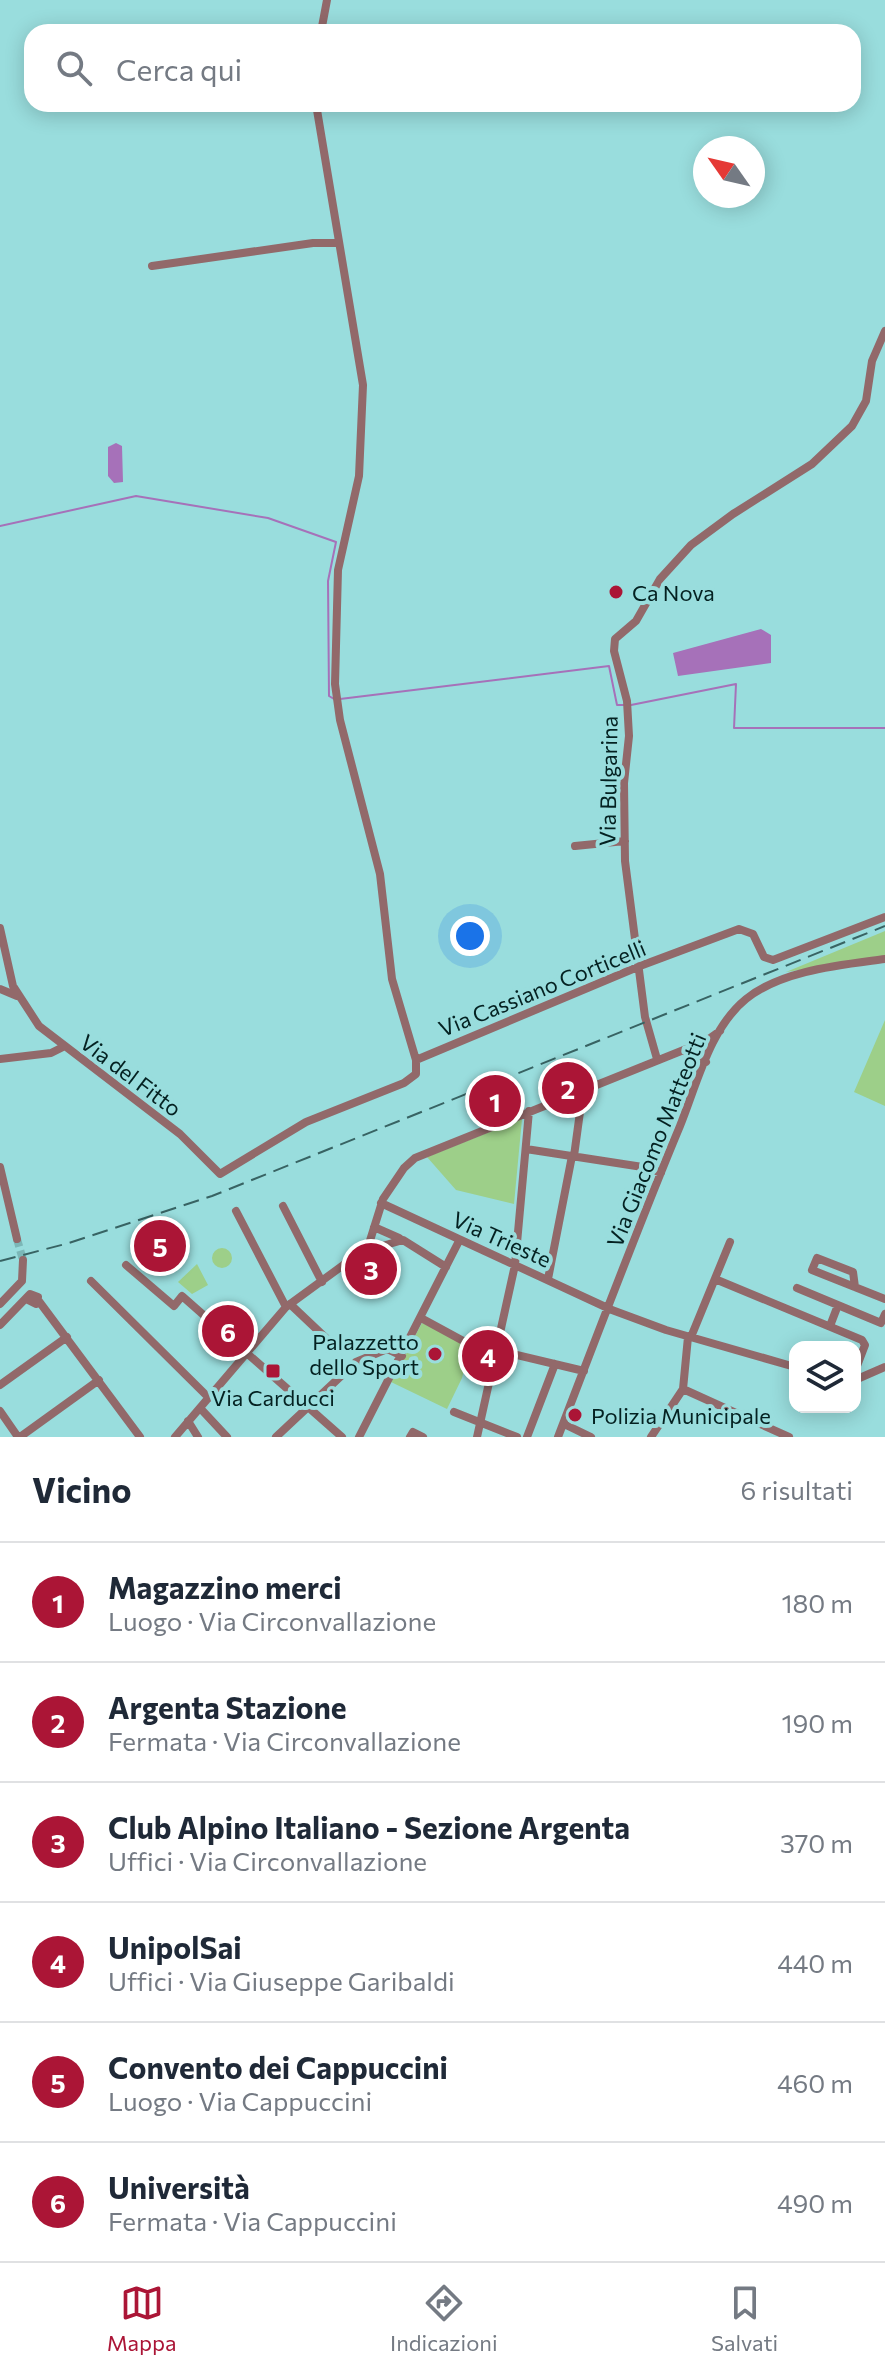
<!DOCTYPE html>
<html lang="it">
<meta charset="utf-8">
<style>
:root{--surface:#fff;--page:#f2f2f3;--text:#1f2937;--muted:#747a83;--line:#e0e1e3;--accent:#ab1536}
body{margin:0;font-family:Commissioner,sans-serif;background:var(--page);color:var(--text)}
.controls{position:absolute;right:24px;bottom:24px;display:grid;overflow:hidden;border-radius:16px;box-shadow:0 4px 20px #0003}
.controls button{width:72px;height:72px;display:grid;place-items:center;padding:0;border:0;border-bottom:2px solid var(--line);background:var(--surface);color:var(--text);font:40px sans-serif}
.compass{position:absolute;left:693px;top:136px;width:72px;height:72px;border-radius:50%;background:var(--surface);box-shadow:0 4px 20px #0003;rotate:304deg}
.you{position:absolute;left:470px;top:936px;width:28px;height:28px;margin:-20px;border:6px solid #fff;border-radius:50%;background:#1a73e8;box-shadow:0 0 0 12px #1a73e833}
.badge{display:grid;place-items:center;width:52px;height:52px;border-radius:50%;background:var(--accent);color:#fff;font-size:26px;font-weight:700}
.pin{position:absolute;translate:-50% -50%;border:4px solid #fff;box-shadow:0 2px 8px #0006}
.list{margin:0;padding:0;list-style:none}
h2{display:flex;justify-content:space-between;align-items:center;height:104px;margin:0;padding:0 32px;font-size:34px}
h2 small{font-size:26px;font-weight:400;color:var(--muted)}
.list li{display:grid;grid-template-columns:52px 1fr auto;gap:24px;align-items:center;box-sizing:border-box;height:120px;padding:0 32px;border-top:2px solid var(--line)}
.list b{display:block;font-size:30px;white-space:nowrap}
.list p{margin:0;font-size:26px;white-space:nowrap;color:var(--muted)}
.list em{font-size:26px;font-style:normal;color:var(--muted)}
.icon{flex:none;width:44px;height:44px;fill:none;stroke:currentColor;stroke-width:2;stroke-linecap:round;stroke-linejoin:round}
.map{position:relative;flex:none;width:885px;height:1437px;overflow:hidden}
.search{position:absolute;background:var(--surface);box-shadow:0 4px 20px #0003;left:24px;right:24px;top:24px;height:88px;display:flex;align-items:center;gap:20px;box-sizing:border-box;padding:0 28px;border-radius:24px;color:var(--muted);font-size:30px}
.sheet{height:824px;background:var(--surface)}
nav{display:flex;justify-content:space-around;align-items:center;box-sizing:border-box;height:112px;border-top:2px solid var(--line);background:var(--surface);font-size:22px;color:var(--muted)}
nav a{display:grid;justify-items:center;gap:4px}
nav .on{color:var(--accent)}
.map>svg:first-child{display:block}
.green{fill:#9dcf89}
.water{fill:#a671b9}
.lines{fill:none;stroke-linecap:round;stroke-linejoin:round}
.stream{stroke:#a671b9;stroke-width:2}
.minor-tunnel{stroke:#7bb7b7;stroke-width:8;stroke-dasharray:8 4;stroke-linecap:butt}
.minor{stroke:#92696a;stroke-width:8}
.rail{stroke:#386363;stroke-width:2;stroke-dasharray:16 8;stroke-linecap:butt}
.poi-dot{fill:#ab1536;stroke:#9dd;stroke-width:3}
.labels{text-anchor:middle;dominant-baseline:central;stroke-width:8;stroke-linejoin:round;paint-order:stroke}
.poi-label{font-size:22px;fill:#042121;stroke:#9dd;text-anchor:start}
.street-label{font-size:22px;fill:#042121;stroke:#9dd}
</style>
<div class="map">
<svg width="885" height="1437" viewBox="0 0 885 1437">
<rect width="100%" height="100%" fill="#9dd"/>
<path class="green" d="M885 931V957L786 972Z
M885 1020V1106L854 1092Z
M522 1119 514 1204 456 1190 427 1157Z
M212 1258a10 10 0 1 1 20 0a10 10 0 1 1-20 0Z
M197 1264 208 1285 192 1294 178 1282Z
M422 1323 470 1345 462 1378 447 1409 391 1382Z"/>
<path class="water" d="M116 443 122 446 123 482 114 483 108 476V447Z
M761 629 771 635V663L678 676 673 653Z"/>
<g class="lines">
<path class="stream" d="M0 526 136 496 268 518 336 542 328 581 329 696 334 699
M340 699 609 666 617 705H624
M631 705 736 684 734 728H885"/>
<path class="minor-tunnel" d="M17 1239 23 1260"/>
<path class="minor" d="M321 32 327 0
M152 266 313 243H338
M575 846 625 841
M0 928 13 986 39 1026 180 1134 220 1174 306 1122 404 1083 416 1074V1060L392 979 380 874 340 720 335 684 338 570 359 476 363 385 316 104
M0 989 17 996
M684 1051 701 1055 706 1062
M0 1059 51 1053 63 1047
M657 1059 645 1017 625 861 624 783 629 736 627 701 614 651 615 639 636 621 660 579 691 545 733 514 812 464 852 426 866 401 872 361 885 331
M416 1060 640 966 739 929 753 934 764 957 773 960 885 917
M526 1149 649 1168 661 1173
M574 1156 583 1090
M0 1167 17 1239
M381 1203 612 1310 666 1330 795 1367
M283 1206 322 1282
M236 1211 286 1307
M374 1227 399 1238
M365 1251 403 1240 446 1267
M126 1265 174 1306 182 1296 342 1437
M548 1279 572 1156
M715 1279 862 1340 865 1345 855 1371
M91 1281 209 1398
M855 1287 853 1272 817 1258 812 1270 885 1299
M797 1288 881 1323 885 1314
M38 1300 140 1437
M0 1304 22 1281 23 1260
M290 1304 328 1340
M421 1318 467 1343 584 1371
M0 1325 30 1294 38 1297 36 1304 28 1300
M830 1326 838 1305
M691 1337 730 1242
M855 1380 885 1367
M0 1385 67 1337
M683 1389 789 1437
M200 1408 227 1437
M0 1411 18 1437
M454 1412 517 1437
M188 1421 198 1437
M564 1424 591 1437
M20 1437 99 1380
M175 1437 286 1307 368 1247 383 1199 404 1168 415 1158 706 1041 720 1031
M276 1437 356 1362 387 1349 402 1356
M359 1437 459 1241
M410 1437 413 1432 423 1437
M477 1437 515 1265 529 1111
M527 1437 555 1364
M558 1437C598 1333 637 1229 680 1126 697 1084 710 1028 746 999 782 970 841 965 885 959
M651 1437 683 1389 688 1337"/>
<path class="rail" d="M0 1261 69 1243 212 1196 885 926"/>
</g>
<g class="poi-dot">
<circle cx="616" cy="592" r="8"/>
<circle cx="435" cy="1354" r="8"/>
<rect x="265" y="1363" width="16" height="16" rx="4"/>
<circle cx="575" cy="1415" r="8"/>
</g>
<g class="labels">
<g class="poi-label">
<text x="632" y="592">Ca Nova</text>
<text x="419" y="1341" text-anchor="end">Palazzetto<tspan x="419" dy="25">dello Sport</tspan></text>
<text x="273" y="1397" text-anchor="middle">Via Carducci</text>
<text x="591" y="1415">Polizia Municipale</text>
</g>
<g class="street-label">
<text transform="translate(608 781) rotate(-89)">Via Bulgarina</text>
<text transform="translate(542 988) rotate(-22)">Via Cassiano Corticelli</text>
<text transform="translate(131 1075) rotate(37)">Via del Fitto</text>
<text transform="translate(656 1140) rotate(-68)">Via Giacomo Matteotti</text>
<text transform="translate(502 1239) rotate(24)">Via Trieste</text>
</g>
</g>
</svg>
<div class="controls">
<button><svg class="icon" aria-label="layers" viewBox="0 0 24 24"><path d="M12 4l9 5-9 5-9-5zM3 14l9 5 9-5"/></svg></button>
</div>
<svg class="compass" viewBox="-18 -18 36 36"><path d="M0-13l5 13h-10z" fill="#e53935"/><path d="M0 13l5-13h-10z" fill="#747a83"/></svg>
<div class="you"></div>
<div class="pin badge" style="left:495px;top:1101px">1</div>
<div class="pin badge" style="left:568px;top:1088px">2</div>
<div class="pin badge" style="left:371px;top:1269px">3</div>
<div class="pin badge" style="left:488px;top:1356px">4</div>
<div class="pin badge" style="left:160px;top:1246px">5</div>
<div class="pin badge" style="left:228px;top:1331px">6</div>
<div class="search"><svg class="icon" aria-label="search" viewBox="0 0 24 24"><circle cx="10" cy="10" r="6"/><path d="M15 15l6 6"/></svg>Cerca qui</div>
</div>
<section class="sheet">
<h2>Vicino<small>6 risultati</small></h2>
<ul class="list">
<li><span class="badge">1</span><div><b>Magazzino merci</b><p>Luogo · Via Circonvallazione</p></div><em>180 m</em></li>
<li><span class="badge">2</span><div><b>Argenta Stazione</b><p>Fermata · Via Circonvallazione</p></div><em>190 m</em></li>
<li><span class="badge">3</span><div><b>Club Alpino Italiano - Sezione Argenta</b><p>Uffici · Via Circonvallazione</p></div><em>370 m</em></li>
<li><span class="badge">4</span><div><b>UnipolSai</b><p>Uffici · Via Giuseppe Garibaldi</p></div><em>440 m</em></li>
<li><span class="badge">5</span><div><b>Convento dei Cappuccini</b><p>Luogo · Via Cappuccini</p></div><em>460 m</em></li>
<li><span class="badge">6</span><div><b>Università</b><p>Fermata · Via Cappuccini</p></div><em>490 m</em></li>
</ul>
</section>
<nav>
<a class="on"><svg class="icon" aria-label="map" viewBox="0 0 24 24"><path d="M3 6l6-2 6 2 6-2v14l-6 2-6-2-6 2zM9 4v14M15 6v14"/></svg>Mappa</a>
<a><svg class="icon" aria-label="directions" viewBox="0 0 24 24"><path d="M12 3l9 9-9 9-9-9zM9 14v-3h6M13 9l2 2-2 2"/></svg>Indicazioni</a>
<a><svg class="icon" aria-label="saved" viewBox="0 0 24 24"><path d="M7 4h10v16l-5-4-5 4z"/></svg>Salvati</a>
</nav>
